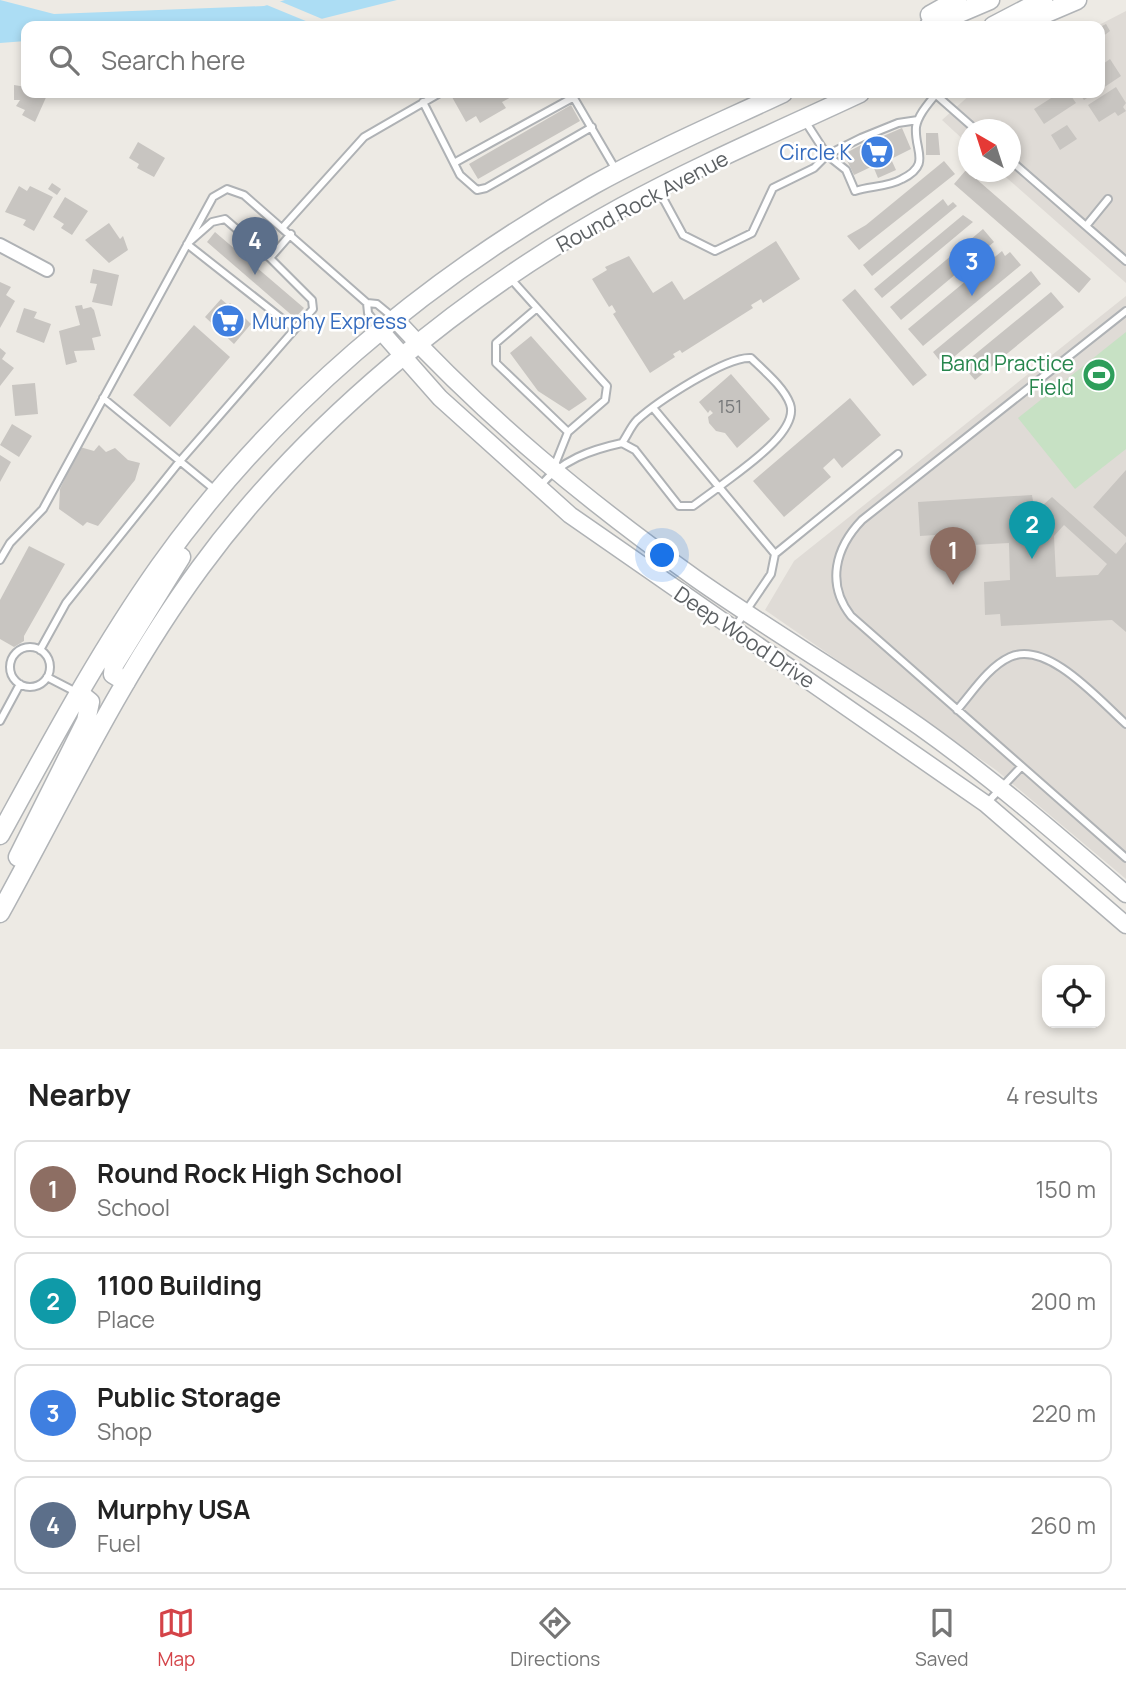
<!DOCTYPE html>
<style>
:root{--surface:#fff;--page:#f2f2f2;--text:#222;--muted:#767676;--line:#e0e0e0;--accent:#d44348}
body{margin:0;font-family:Manrope,sans-serif;background:var(--page);color:var(--text)}
.controls{position:absolute;right:21px;bottom:21px;display:grid;overflow:hidden;border-radius:14px;box-shadow:0 4px 10px #0003}
.controls button{width:63px;height:63px;display:grid;place-items:center;padding:0;border:0;border-bottom:2px solid var(--line);background:var(--surface);color:var(--text);font:35px sans-serif}
.compass{position:absolute;left:958px;top:119px;width:63px;height:63px;border-radius:50%;background:var(--surface);box-shadow:0 4px 10px #0003;rotate:321deg}
.you{position:absolute;left:663px;top:556px;width:24px;height:24px;margin:-18px;border:5px solid #fff;border-radius:50%;background:#1a73e8;box-shadow:0 0 0 10px #1a73e833}
.badge{display:grid;place-items:center;width:46px;height:46px;border-radius:50%;background:var(--accent);color:#fff;font-size:23px;font-weight:700}
.pin{position:absolute;translate:-50% -58px;filter:drop-shadow(0 2px 4px #0008)}
.pin::after{content:'';position:absolute;top:37px;width:24px;height:21px;background:inherit;clip-path:polygon(0 0,100% 0,50% 100%)}
.list{margin:0;padding:0;list-style:none}
h2{display:flex;justify-content:space-between;align-items:center;height:91px;margin:0;padding:0 28px;font-size:30px}
h2 small{font-size:23px;font-weight:400;color:var(--muted)}
.list li{display:grid;grid-template-columns:46px 1fr auto;gap:21px;align-items:center;box-sizing:border-box;height:98px;margin:0 14px 14px;padding:0 14px;border:2px solid var(--line);border-radius:14px}
.list b{display:block;font-size:26px;white-space:nowrap}
.list p{margin:0;font-size:23px;white-space:nowrap;color:var(--muted)}
.list em{font-size:23px;font-style:normal;color:var(--muted)}
.icon{flex:none;width:38px;height:38px;fill:none;stroke:currentColor;stroke-width:2;stroke-linecap:round;stroke-linejoin:round}
.map{position:relative;flex:none;width:1126px;height:1049px;overflow:hidden}
.search{position:absolute;background:var(--surface);box-shadow:0 4px 10px #0003;left:21px;right:21px;top:21px;height:77px;display:flex;align-items:center;gap:18px;box-sizing:border-box;padding:0 24px;border-radius:14px;color:var(--muted);font-size:26px}
.sheet{height:539px;background:var(--surface)}
nav{display:flex;justify-content:space-around;align-items:center;box-sizing:border-box;height:98px;border-top:2px solid var(--line);background:var(--surface);font-size:19px;color:var(--muted)}
nav a{display:grid;justify-items:center;gap:4px}
nav .on{color:var(--accent)}
.map>svg:first-child{display:block}
.education{fill:#dfdbd6}
.green{fill:#c7e1c4}
.water{fill:#acddf4}
.pier{fill:#edeae4}
.building{fill:#c8c5c1;fill-rule:evenodd}
.lines{fill:none;stroke-linecap:round;stroke-linejoin:round}
.service-casing{stroke:#afb2b5;stroke-width:10}
.minor-casing{stroke:#afb2b5;stroke-width:16}
.tertiary-casing{stroke:#afb2b5;stroke-width:19}
.secondary-casing{stroke:#b1b4b7;stroke-width:21}
.service{stroke:#fff;stroke-width:6}
.minor{stroke:#fff;stroke-width:12}
.tertiary{stroke:#fff;stroke-width:16}
.secondary{stroke:#fff;stroke-width:18}
.labels{text-anchor:middle;dominant-baseline:central;stroke-width:5;stroke-linejoin:round;paint-order:stroke}
.number-label{font-size:18px;fill:#77797a}
.shop-label{font-size:21px;fill:#366cbe;stroke:#fff;text-anchor:end}
.street-label{font-size:21px;fill:#5c6063;stroke:#fff}
.leisure-label{font-size:21px;fill:#27864d;stroke:#fff;text-anchor:end}
</style>
<div class="map">
<svg width="1126" height="1049" viewBox="0 0 1126 1049">
<rect width="100%" height="100%" fill="#edeae4"/>
<path class="education" d="M1126 11V283L1000 172H1010V130H968V144L942 120 972 93H1100V26H1097Z
M1126 296V879L996 770 765 610 794 561Z"/>
<path class="green" d="M1126 332V449L1075 489 1018 418Z"/>
<path class="water" d="M0 0 54 14 264 6 285 0H397L317 20 263 26H26V41L0 43Z"/>
<path class="pier" d="M277 0 327 21 313 24 262 3Z"/>
<path class="building" d="M1106 24 1110 31 1102 37 1104 49 1100 51V27Z
M1110 59 1121 76 1100 90V66Z
M14 85 26 87V93H48L35 122 22 115 25 110 16 106 20 100H14Z
M1116 87 1126 103 1123 107 1126 111 1118 116 1115 112 1099 122 1088 105Z
M460 93H511L513 96 502 102 506 108 480 123 476 116 466 122 452 97Z
M1059 93H1069L1076 103 1044 124 1034 109Z
M1079 93H1095L1084 100Z
M571 105 580 121 478 179 469 164Z
M1067 125 1077 139 1060 150 1051 135Z
M902 128 911 149 891 159 896 170 878 178 873 166 854 175 844 154 880 135 881 137Z
M926 133H938L940 155H926Z
M138 142 165 158 154 177 137 168 139 164 129 158Z
M944 161 955 174 859 250 847 236 866 225Z
M966 170 1091 279 1079 293 954 184Z
M52 183 61 189 57 195 48 189Z
M19 186 27 191 30 186 53 197 34 231 23 225 26 220 5 212Z
M65 197 88 211 72 235 61 228 64 224 53 217Z
M943 199 948 206 953 202 957 206 872 276 863 265Z
M963 215 973 222 882 298 874 289Z
M109 223 120 239 123 236 128 250 109 263 85 240Z
M983 229 994 242 901 320 890 307Z
M215 232 304 308 295 318 207 242Z
M776 241 800 279 763 303 761 299 751 305 753 308 682 353 680 350 673 354 675 357 650 373 613 314 616 312 612 305 609 307 592 279 607 270 605 267 629 256 653 293 672 281 684 300Z
M1002 251 1005 256 1010 252 1021 265 923 346 908 329Z
M93 269 119 275 112 306 92 302 97 284 90 283Z
M1031 271 1041 284 949 361 945 357 940 361 933 352Z
M0 282 11 287 6 295 15 301 0 328Z
M855 289 927 375 913 386 842 300Z
M1051 292 1064 307 975 380 962 365Z
M221 299 228 305 230 303 251 324 234 344 205 317Z
M82 305 83 309 91 307 94 310 101 336 92 338 95 350 74 351 77 362 66 365 59 331 80 325 75 306Z
M24 308 37 312 34 318 51 324 44 343 16 332Z
M194 325 230 357 170 427 133 395Z
M531 336 587 399 569 411 538 391 510 353Z
M0 348 6 353 2 359 14 368 0 386Z
M731 374 770 419 737 448 725 433 716 431 709 423 708 417 713 413 710 410 708 413 699 402Z
M35 383 38 414 15 416 12 385Z
M850 398 881 435 842 468 834 458 823 468 831 477 784 517 753 481Z
M12 424 32 436 19 457 0 445Z
M99 445 106 452 115 448 128 460 140 463 135 480 98 526 87 522 83 526 59 509 60 489 80 447 94 451Z
M0 455 11 462 0 482Z
M1126 470V537L1093 507Z
M1032 495 1033 501 1042 506 1052 497 1116 554 1126 542V632L1112 620 1001 626 1000 614 985 615 984 582 1010 580 1009 543 935 547V535L920 536 918 502ZM1064 525 1107 564 1098 575 1056 577 1054 536Z
M29 546 65 564 24 636V641L14 647 0 639V600Z"/>
<g class="lines">
<defs>
<path id="service" d="M571 93 616 170
M934 93 976 130
M423 102 460 175 477 190 486 188 592 127
M805 121 827 155 846 170 855 191C870 186 888 187 902 179 932 164 914 151 916 127 918 115 928 104 936 94
M1010 160 1126 261
M454 163 574 97
M658 189 683 235 715 251 752 233 773 188 814 168 827 155 861 138 898 123 918 120
M1086 226 1108 199
M283 227 364 137 440 93
M270 258 312 300 313 309 295 329
M511 279 607 386 605 400 568 432 554 467
M367 303 368 313 380 329
M537 308 496 343V363L568 432
M1126 311 862 520C835 548 826 584 851 616L1126 858
M103 398 215 490
M622 443C627 436 631 426 637 420 657 402 726 356 751 358 763 370 784 387 790 404 800 432 739 471 719 487L654 409
M540 486C562 460 590 450 622 443L635 450 679 506H693L719 487 775 554 771 574 735 627
M775 554 898 454
M0 560 10 543 43 509 213 197 227 189 244 195 367 303 377 304 394 318
M10 667a20 20 0 1 1 40 0a20 20 0 1 1-40 0Z
M40 650 66 603 180 461 295 329 187 244 212 222 225 219 270 258 291 234
M47 677 76 692
M957 710C972 693 988 667 1010 657 1048 640 1100 701 1126 724
M0 721 20 684
M986 804 1021 767"/>
<path id="minor" d="M0 245 47 270"/>
<path id="tertiary" d="M395 319C486 418 586 500 695 578 769 630 847 675 920 727 993 779 1059 836 1126 894
M380 330 440 398 570 515 986 804 1126 925"/>
<path id="secondary" d="M930 15 957 0
M929 26 990 0
M993 26 1043 0
M1016 26 1077 0
M126 682 113 674 114 665 181 557
M0 835C50 744 99 652 159 567 272 408 423 281 593 185 654 151 719 123 783 93
M18 857 86 721 90 702 79 693
M0 913C64 797 122 674 200 568 306 423 466 292 622 207 699 165 781 130 860 93"/>
</defs>
<use href="#service" class="service-casing"/>
<use href="#minor" class="minor-casing"/>
<use href="#tertiary" class="tertiary-casing"/>
<use href="#secondary" class="secondary-casing"/>
<use href="#service" class="service"/>
<use href="#minor" class="minor"/>
<use href="#tertiary" class="tertiary"/>
<use href="#secondary" class="secondary"/>
</g>
<defs>
<symbol id="supermarket-disc" viewBox="-11 -11 22 22"><circle r="9.5" fill="#3f7fe0" stroke="#fff"/><path d="M-6-5.5h2.5l.6 2H6L4.5 2H-2.5L-4.4-4H-6ZM-1.5 3.2a1.3 1.3 0 1 0 .1 0ZM3 3.2a1.3 1.3 0 1 0 .1 0Z" fill="#fff"/></symbol>
<symbol id="stadium-disc" viewBox="-11 -11 22 22"><circle r="9.5" fill="#2e9e5b" stroke="#fff"/><path d="M0-5a6.5 5 0 1 0 0 10a6.5 5 0 1 0 0-10ZM-3.5-1.8h7v3.6h-7Z" fill="#fff"/></symbol>
</defs>
<g fill-rule="evenodd">
<use href="#supermarket-disc" x="858" y="133" width="38" height="38"/>
<use href="#supermarket-disc" x="209" y="302" width="38" height="38"/>
<use href="#stadium-disc" x="1080" y="356" width="38" height="38"/>
</g>
<g class="labels">
<g class="number-label">
<text x="730" y="406">151</text>
</g>
<g class="shop-label">
<text x="852" y="152">Circle K</text>
<text x="252" y="321" text-anchor="start">Murphy Express</text>
</g>
<g class="street-label">
<text transform="translate(642 201) rotate(-28)">Round Rock Avenue</text>
<text transform="translate(745 637) rotate(34)">Deep Wood Drive</text>
</g>
<g class="leisure-label">
<text x="1074" y="363">Band Practice<tspan x="1074" dy="24">Field</tspan></text>
</g>
</g>
</svg>
<div class="controls">
<button><svg class="icon" aria-label="locate" viewBox="0 0 24 24"><circle cx="12" cy="12" r="6"/><path d="M12 2v4M12 18v4M2 12h4M18 12h4"/></svg></button>
</div>
<svg class="compass" viewBox="-18 -18 36 36"><path d="M0-13l5 13h-10z" fill="#e53935"/><path d="M0 13l5-13h-10z" fill="#767676"/></svg>
<div class="you"></div>
<div class="pin badge" style="left:953px;top:585px;background:#8d6e63">1</div>
<div class="pin badge" style="left:1032px;top:559px;background:#0f9aa8">2</div>
<div class="pin badge" style="left:972px;top:296px;background:#3f7fe0">3</div>
<div class="pin badge" style="left:255px;top:275px;background:#5c6f8a">4</div>
<div class="search"><svg class="icon" aria-label="search" viewBox="0 0 24 24"><circle cx="10" cy="10" r="6"/><path d="M15 15l6 6"/></svg>Search here</div>
</div>
<section class="sheet">
<h2>Nearby<small>4 results</small></h2>
<ul class="list">
<li><span class="badge" style="background:#8d6e63">1</span><div><b>Round Rock High School</b><p>School</p></div><em>150 m</em></li>
<li><span class="badge" style="background:#0f9aa8">2</span><div><b>1100 Building</b><p>Place</p></div><em>200 m</em></li>
<li><span class="badge" style="background:#3f7fe0">3</span><div><b>Public Storage</b><p>Shop</p></div><em>220 m</em></li>
<li><span class="badge" style="background:#5c6f8a">4</span><div><b>Murphy USA</b><p>Fuel</p></div><em>260 m</em></li>
</ul>
</section>
<nav>
<a class="on"><svg class="icon" aria-label="map" viewBox="0 0 24 24"><path d="M3 6l6-2 6 2 6-2v14l-6 2-6-2-6 2zM9 4v14M15 6v14"/></svg>Map</a>
<a><svg class="icon" aria-label="directions" viewBox="0 0 24 24"><path d="M12 3l9 9-9 9-9-9zM9 14v-3h6M13 9l2 2-2 2"/></svg>Directions</a>
<a><svg class="icon" aria-label="saved" viewBox="0 0 24 24"><path d="M7 4h10v16l-5-4-5 4z"/></svg>Saved</a>
</nav>
